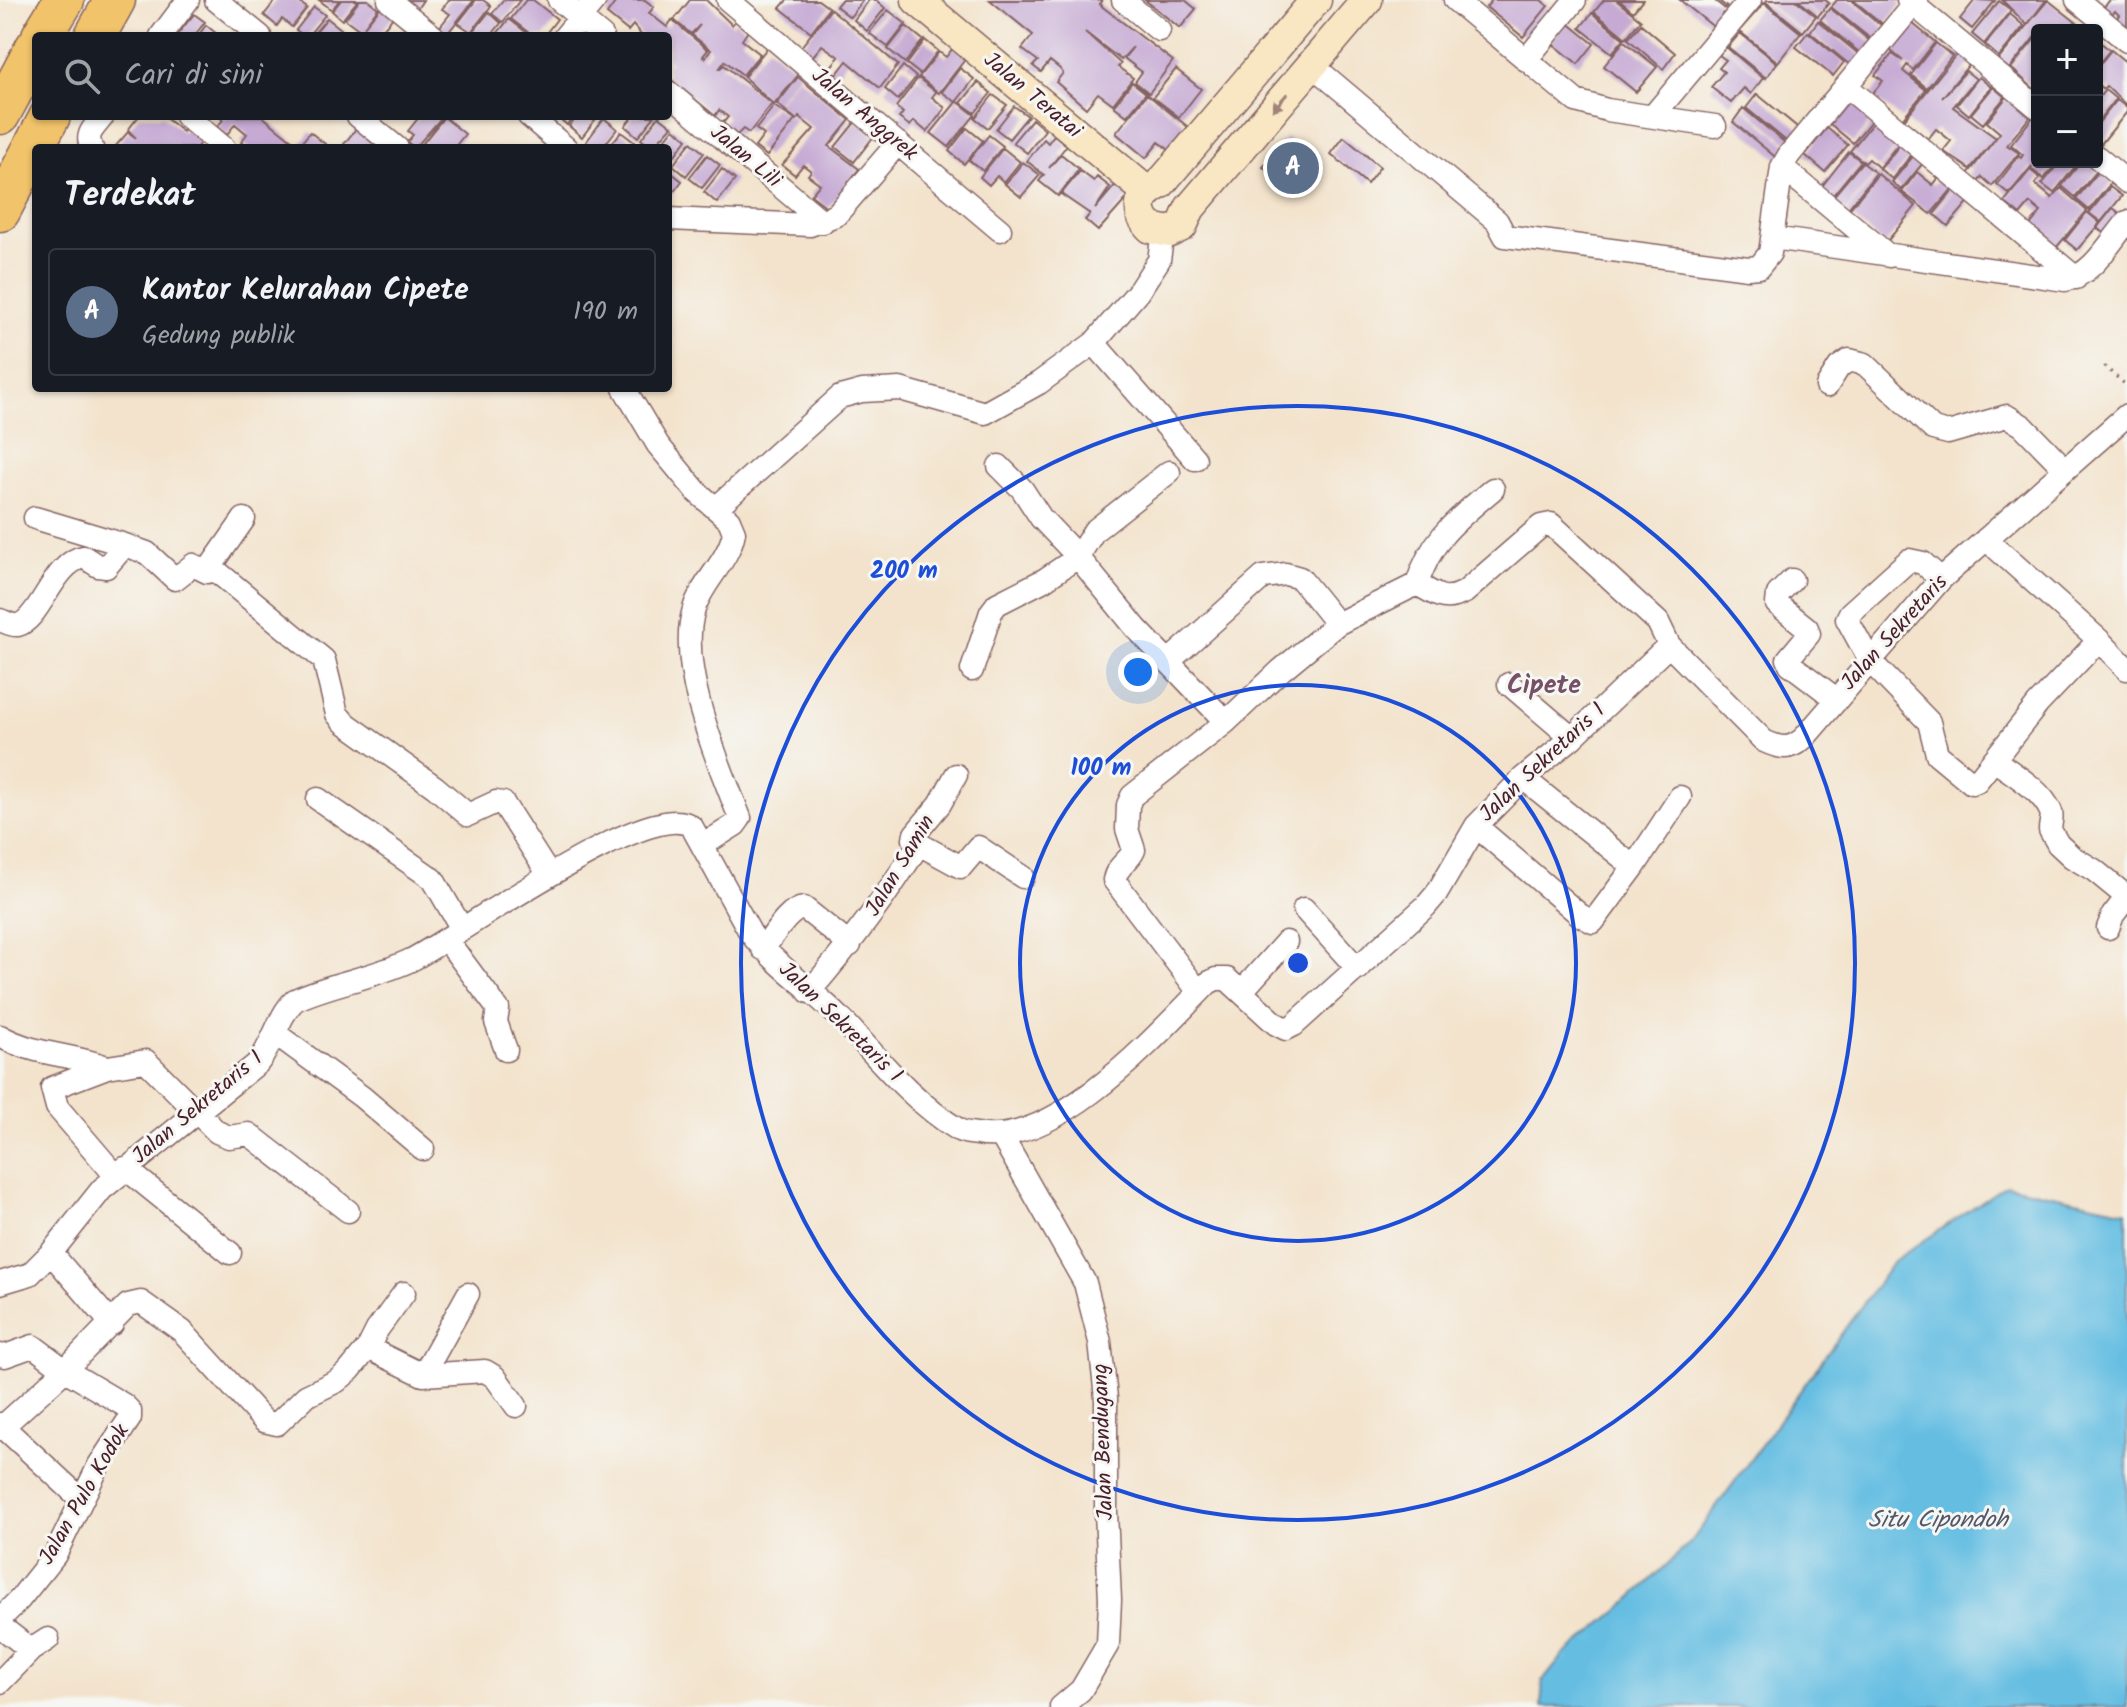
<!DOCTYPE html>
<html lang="id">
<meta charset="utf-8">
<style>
:root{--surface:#171b24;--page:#242831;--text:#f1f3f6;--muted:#9ea1a6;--line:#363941;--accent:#d1495b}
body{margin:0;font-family:Kalam,sans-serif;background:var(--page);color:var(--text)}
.controls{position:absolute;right:24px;top:24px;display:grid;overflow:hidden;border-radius:8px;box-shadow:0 2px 6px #0004}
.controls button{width:72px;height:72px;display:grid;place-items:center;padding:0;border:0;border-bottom:2px solid var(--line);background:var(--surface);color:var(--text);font:40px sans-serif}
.you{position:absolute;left:1138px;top:672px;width:28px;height:28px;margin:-20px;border:6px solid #fff;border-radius:50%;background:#1a73e8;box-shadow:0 0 0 12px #1a73e833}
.badge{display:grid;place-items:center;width:52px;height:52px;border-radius:50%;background:var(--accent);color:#fff;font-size:26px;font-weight:700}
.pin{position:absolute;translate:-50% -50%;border:4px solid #fff;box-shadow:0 2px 8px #0006}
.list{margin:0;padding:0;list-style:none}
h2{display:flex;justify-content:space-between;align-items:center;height:104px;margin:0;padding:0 32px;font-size:34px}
h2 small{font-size:26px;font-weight:400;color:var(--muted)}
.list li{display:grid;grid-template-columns:52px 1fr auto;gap:24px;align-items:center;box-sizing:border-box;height:128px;margin:0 16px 16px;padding:0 16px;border:2px solid var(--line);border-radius:8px}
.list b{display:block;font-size:30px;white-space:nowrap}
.list p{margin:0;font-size:26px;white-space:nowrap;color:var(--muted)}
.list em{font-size:26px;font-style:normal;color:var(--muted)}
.icon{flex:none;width:44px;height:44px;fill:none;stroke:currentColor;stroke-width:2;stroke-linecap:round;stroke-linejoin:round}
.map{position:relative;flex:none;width:2127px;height:1707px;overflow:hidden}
.search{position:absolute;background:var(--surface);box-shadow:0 2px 6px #0004;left:32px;top:32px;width:640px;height:88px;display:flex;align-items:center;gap:20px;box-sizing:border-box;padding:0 28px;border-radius:8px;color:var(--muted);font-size:30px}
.panel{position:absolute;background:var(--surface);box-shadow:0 2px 6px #0004;left:32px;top:144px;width:640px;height:248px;border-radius:8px}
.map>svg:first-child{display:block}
.water{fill:#65bee2;stroke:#586e86;stroke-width:2}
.building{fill:#c6aad4}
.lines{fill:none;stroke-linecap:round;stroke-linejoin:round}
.street-casing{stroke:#856463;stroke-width:25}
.secondary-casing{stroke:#856463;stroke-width:33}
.highway-casing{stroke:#856463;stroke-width:43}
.path{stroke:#856463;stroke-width:3;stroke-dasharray:2 6;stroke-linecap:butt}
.street{stroke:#fff;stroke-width:22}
.secondary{stroke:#f9e7c3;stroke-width:30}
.highway{stroke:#f1c36a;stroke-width:40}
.oneway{fill:#a28377}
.ring{fill:none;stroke:#1d4ed8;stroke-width:4}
.labels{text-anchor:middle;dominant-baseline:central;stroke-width:6;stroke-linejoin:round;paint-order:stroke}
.street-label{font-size:22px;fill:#4a1f2b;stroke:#f6f6f2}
.water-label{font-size:24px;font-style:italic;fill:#53576b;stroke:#f6f6f2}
.quarter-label{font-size:26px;font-weight:bold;fill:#755066;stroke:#f6f6f2}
.centre{fill:#1d4ed8;stroke:#f6f6f2;stroke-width:4}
.ring-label{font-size:24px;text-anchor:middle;font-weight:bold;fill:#1d4ed8;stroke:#f6f6f2;stroke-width:6;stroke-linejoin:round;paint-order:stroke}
</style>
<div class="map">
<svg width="2127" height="1707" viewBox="0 0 2127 1707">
<rect width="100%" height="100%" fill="#f6f6f2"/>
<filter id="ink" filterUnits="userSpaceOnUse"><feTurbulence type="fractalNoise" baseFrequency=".0125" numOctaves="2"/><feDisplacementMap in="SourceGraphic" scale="16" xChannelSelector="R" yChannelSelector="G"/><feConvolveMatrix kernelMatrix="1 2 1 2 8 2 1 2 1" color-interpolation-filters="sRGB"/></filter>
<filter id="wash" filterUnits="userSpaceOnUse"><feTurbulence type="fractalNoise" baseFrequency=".006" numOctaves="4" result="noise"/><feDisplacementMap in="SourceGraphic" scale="32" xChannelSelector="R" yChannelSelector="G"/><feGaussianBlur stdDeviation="1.8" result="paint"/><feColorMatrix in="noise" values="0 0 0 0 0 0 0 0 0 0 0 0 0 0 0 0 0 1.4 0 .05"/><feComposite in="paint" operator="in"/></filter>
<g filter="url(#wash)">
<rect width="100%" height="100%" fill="#f3e3cc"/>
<path class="water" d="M2006 1185 2127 1211V1707H1541L1543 1681 1563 1656 1621 1608 1691 1542 1894 1261Z"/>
<g id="blocks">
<path class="building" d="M276 0H296L307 8 292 27 282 19 277 26 264 15Z
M319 0H339L332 10Z
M341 0H358L342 20 332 11Z
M360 0H368L378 8 364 27 382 5 394 16 377 36H368L345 19Z
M406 0H423L417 9Z
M449 0H474L447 34 439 28 450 14 442 9Z
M476 0H483L491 6 471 32 458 23Z
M503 0H520L503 22 492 14Z
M526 0H533L557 19 544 36H533L511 19Z
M617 0H645L654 7 649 13 667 27 672 20 708 50 703 56 705 58 711 50 692 35 700 25 691 34 674 20 690 0H706L732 25 735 21 748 31 742 40 760 54 743 75 725 61 719 69 724 65 772 104 749 133 743 129 737 135 723 123 728 117 719 110 715 116 668 77V66L671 62 668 59V36H642L633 25 628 31 607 14Z
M787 0H818L829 8 811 32 780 8Z
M841 0H863L850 17 836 6Z
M869 0H876L885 8 867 31 854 20Z
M990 0H1102L1099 4 1104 8 1173 61 1149 93 1135 82 1142 72 1124 58 1133 47 1121 60 1085 32 1121 64 1118 67 1133 78 1113 104 1098 93 1086 108 1056 82 1063 73 1060 69 1050 61 1041 72 1033 66 1038 61 1022 49 1033 35Z
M1145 0H1185L1196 9 1180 28Z
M1492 0H1541L1548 6 1523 37 1486 7Z
M1604 0H1616L1641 20 1626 38 1594 12Z
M1619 0H1643L1633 12Z
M1680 0H1714L1729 12 1715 28Z
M1718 0H1737L1729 9Z
M1767 0H1796L1816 16 1803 32 1766 2Z
M1798 0H1825L1829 3 1818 16Z
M1837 0H1851L1887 30 1876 43 1831 7Z
M1853 0H1897L1901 4 1884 25Z
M1975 0 1995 1 1972 29 1960 19Z
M2002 0H2046L2027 25Z
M2048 0 2086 30H2037V34L2009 69 1998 60Z
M2110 0H2127V29L2111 26 2119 15 2115 11 2111 16 2102 9Z
M1999 1 2011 10 1984 44 1972 34Z
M1764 3 1801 33 1778 62 1739 31Z
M314 7 325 15 308 36H304L296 30Z
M1830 8 1875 45 1865 57 1820 20Z
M831 9 898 65 880 88 847 61 836 75 829 69 839 57 822 45 813 56 801 47Z
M888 10 906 24 888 47 869 33Z
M489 12 501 23 491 36H470Z
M1592 13 1624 39 1612 53 1580 28Z
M194 14 205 22 194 36H176Z
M2010 14 2024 26 1999 57 1985 45Z
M327 18 341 29 347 36H312Z
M509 19 531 36H495Z
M1818 21 1865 59 1856 70 1810 32Z
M1567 22 1594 44 1578 64 1551 42Z
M1912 23 1935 42 1913 70 1907 65 1903 71 1926 90 1902 119 1871 95 1883 81 1875 75 1892 54 1903 61 1890 50Z
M1641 24 1675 53 1663 69 1628 39Z
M206 25 217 34 215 36H198Z
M906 26 923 40 905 63 888 49Z
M406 27 418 36H399Z
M1808 32 1844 62 1833 76 1796 47Z
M1740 33 1777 63 1766 78 1728 47Z
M2037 36V88L2035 90 2011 68Z
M925 40 938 51 920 74 907 64Z
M2097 40 2110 50 2097 66Z
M1624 41 1657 67 1636 92 1604 66Z
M1936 43 1952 56 1927 88 1911 75Z
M768 47 800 73 774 105 744 77Z
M954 47 967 57 939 93 919 77 939 52 946 57Z
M1726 47 1763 78 1751 94 1744 88 1731 103 1711 87 1724 72 1719 68 1726 60 1719 55Z
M2111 50 2127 63V106L2106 86 2103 89 2097 84V68Z
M1959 51 1972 61 1942 98 1966 71 1976 79 1953 107 1996 138 1970 169 1943 151 1951 141 1936 129 1928 139 1904 120Z
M903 66 916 77 898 100 885 89Z
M960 68 974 79 956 102 942 92Z
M1176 69 1201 89 1179 117 1153 97Z
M798 77 850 120 829 146 859 169 828 208 811 195 820 184 808 175 811 171 803 165 795 175 782 165 814 129 799 117 797 120 777 104Z
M1979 77 1991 87 1969 115 1957 105Z
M918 78 936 92 932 97 945 108 927 132 914 121 910 126 899 118 903 113 896 107Z
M978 82 991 93 975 113 961 103Z
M1132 82 1146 93 1127 116 1114 106Z
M1993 87 2005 97 1983 124 1971 114Z
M2105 90 2116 99 2097 123V100Z
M2010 93 2023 104 2019 108 2030 117 2007 145 2019 153 1992 186 1982 177 1978 182 1968 174 2000 133 1987 122Z
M1147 94 1188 127 1169 150 1159 142 1146 158 1116 133Z
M1757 94 1802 131 1791 145 1746 108Z
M993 95 1007 105 988 128 975 118Z
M1852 97 1875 116 1853 143 1830 124Z
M2117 100 2127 108V112L2101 144 2097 141V125Z
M957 101 975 115 949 147 931 133Z
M774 106 795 120 767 156 755 147 764 135 756 129Z
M1014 106 1028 116 1009 139 996 129Z
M1743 108 1790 147 1779 160 1733 122Z
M139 116H163L183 132 188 126 204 138 196 148H114L128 132 136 138 128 130Z
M218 116H262L299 146 310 132 330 148H249L241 142 247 134 235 124 227 135 217 127 223 120Z
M420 116H443L415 148 407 142 413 135 408 131Z
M556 116H573L567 125Z
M577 116H598L582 137 569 126Z
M633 116H655L638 137 625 126Z
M659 116 672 126 652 148 641 139Z
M444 117 465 134 454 148H419Z
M2033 117 2037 120 2036 162H2058L2044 179 2031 169 2032 166 2009 194 1997 184 2019 156 2021 158 2023 155 2011 145Z
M604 118 617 129 602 148H594L586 142Z
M1032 119 1045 130 1027 153 1013 142Z
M1875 120 1901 140 1879 168 1869 159 1865 163 1850 151Z
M856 121 874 136 854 162 835 147Z
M359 125 378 141 373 148H341Z
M674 128 687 139 668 164V148H658Z
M967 128 983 141 964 164 949 151Z
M1827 128 1848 145 1825 172 1805 155Z
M621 132 634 142 629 148H608Z
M989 135 1003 146 983 171 969 160Z
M1054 135 1067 145 1049 168 1061 154 1079 169 1058 196 1039 181 1044 175 1027 161 1044 139 1048 143Z
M1344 137 1380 167 1367 184 1331 154Z
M1286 138 1323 169 1299 197 1263 167Z
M691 142 704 153 686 176 673 165Z
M1902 142 1914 152 1892 179 1880 169Z
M1003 148 1020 162 1004 182 997 176 989 185 980 177Z
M1849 152 1861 161 1830 199 1819 190Z
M707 155 720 165 702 188 689 178Z
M1914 155 1923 163 1901 190 1892 182Z
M1023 162 1040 175 1021 197 1005 184Z
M1862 162 1876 173 1846 211 1831 199Z
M2060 162H2079L2054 193 2042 184Z
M2081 162H2088L2098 170 2075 197 2062 186Z
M722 169 735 180 717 203 704 192Z
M668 170 682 181 668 199Z
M2030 170 2040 178 2035 184 2052 198 2061 188 2087 211 2056 248 2030 225 2041 212 2030 203 2020 215 2004 202Z
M1080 171 1094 181 1097 177 1110 187 1095 209 1117 183 1130 195 1098 231 1085 220 1090 214 1061 194Z
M2099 171 2112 182 2089 210 2076 199Z
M1917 172 1933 185 1940 176 1954 187 1931 214 1902 192Z
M1878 174 1916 206 1885 244 1846 213Z
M1956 187 1971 199 1948 226 1934 214Z
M2110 187 2122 196 2101 222 2089 213Z
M2113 208 2123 216 2107 236 2097 228Z
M2087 212 2100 223 2077 250 2065 240Z"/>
</g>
</g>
<g filter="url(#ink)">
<use href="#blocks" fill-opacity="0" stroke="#856463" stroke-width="2"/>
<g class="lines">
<defs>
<path id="street" d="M216 0 260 36
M389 0 433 36
M559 0 602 36
M728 0 1000 230
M1123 0 1159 30
M1455 0 1576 101 1607 110 1715 126
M1908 0 2037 107
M2077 0 2127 41
M161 36 188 0
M565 36 595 0
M1526 60 1575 0
M1312 65 1497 221 1505 236 1748 268 1759 267 1770 253 1782 167 1789 155 1917 0
M1846 86 2076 278
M668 92 823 222
M186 116 224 148
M358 116 397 148
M529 116 566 148
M1653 116 1750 0
M92 148C84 134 95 127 103 116
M2097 157 2127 182
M1782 167 1889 256
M668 219 810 225 836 215 898 143
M1163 232 1159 260 1138 292 1094 343 1195 459
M1773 238 2065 280C2092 276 2110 242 2127 222
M1827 386 1839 367 1849 360 1865 364 1933 429 1948 433 2007 416 2023 426 2065 469
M624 388 658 445 697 492 729 520 734 532C729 561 702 582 694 609 676 667 719 764 740 818L735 825 703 845
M999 466 1022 489 1041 518 1078 557 1136 628 1226 722
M716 508 840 397 862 391 900 389 985 413 1039 383 1094 343
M35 518 125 545
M1986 539 2099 640 2127 669
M207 572 244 519
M1941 579 1923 563 1909 560 1850 613 1847 619 1870 661 1929 722 1937 754 1972 783 1977 781 2038 704 2099 640
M1792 580 1778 594 1777 604 1807 628 1809 634 1788 659 1790 664 1836 699
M1417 584C1437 595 1443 603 1465 592L1541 526 1551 524 1658 622 1669 645 1764 741C1781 749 1790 750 1804 738L1941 579 2127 415
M0 620C6 622 12 626 18 625 40 620 54 561 84 557L98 566 106 567 125 545 147 553 175 579 193 565 207 572 215 570 324 660 337 714 344 722 435 787 468 815 496 802 503 803 549 875
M1168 662 1263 577 1286 574 1300 578 1337 624
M972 670 991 612 997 604 1044 580 1078 557 1094 531 1169 472
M1509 684 1572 738
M1994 760C2012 773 2042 790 2051 812 2053 818 2050 823 2050 830L2058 844 2072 857 2094 870 2127 897 2113 915 2108 928
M1523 778 1634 867
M318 799 433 879 462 929
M1476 826 1580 915 1593 922 1634 867 1680 797
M919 844 961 867 978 847 1023 877
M1304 909 1358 969
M446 939 498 1009 496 1022 506 1050
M763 949C773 937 788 909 804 908L850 945
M1242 991 1286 942
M809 992C850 945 886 897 919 844L914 839 915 834 940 804 956 775
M1199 992 1114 880C1117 865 1129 862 1134 850L1127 829 1128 805 1132 796 1226 722 1280 671 1337 624 1417 584C1432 537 1457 520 1493 489
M276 1034 362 1097 423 1149
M0 1036C34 1055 71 1054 107 1067
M1002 1137 1085 1283 1100 1342 1106 1398V1512L1110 1600 1108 1644 1081 1690 1061 1707
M125 1168 230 1253
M116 1176 57 1107 52 1088 107 1067 146 1061 217 1132 229 1137 249 1134 348 1211
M51 1253 112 1324
M0 1283 30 1274 51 1253 102 1189 258 1063C274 1043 278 1016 295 1000 331 983 374 978 411 960 455 938 655 793 692 827L751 934C779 969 818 993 848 1026 880 1061 918 1106 959 1130 964 1133 971 1133 977 1134 1056 1149 1157 1035 1208 983L1216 979H1227L1276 1024 1286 1029 1294 1025 1426 906 1437 893 1476 826 1523 778 1572 738 1669 645
M368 1348 423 1375 468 1294
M0 1355 5 1356 33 1346 65 1370 124 1405 130 1411V1418L99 1465 55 1555 19 1600 0 1619
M423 1375 485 1371 495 1377 516 1406
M0 1424 82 1500
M0 1429 65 1370 128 1305 141 1302 182 1331 264 1421 277 1424 306 1396 337 1381 350 1370 368 1348 377 1330 404 1293
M0 1626 31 1650
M0 1682 31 1650 48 1639"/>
<path id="secondary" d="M917 0 1146 191
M1316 0 1160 184C1139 193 1134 212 1151 228L1170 232 1182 226 1190 208 1367 0"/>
<path id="highway" d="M42 36 64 0
M95 36 115 0
M0 114 36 47
M0 211 50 116"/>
</defs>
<use href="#street" class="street-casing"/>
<use href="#secondary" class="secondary-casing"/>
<use href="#highway" class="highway-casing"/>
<path class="path" d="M2104 366 2127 386"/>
<use href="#street" class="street"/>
<use href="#secondary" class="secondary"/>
<use href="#highway" class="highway"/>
</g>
<defs><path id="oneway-solid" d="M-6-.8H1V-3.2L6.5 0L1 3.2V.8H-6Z" transform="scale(2)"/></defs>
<use class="oneway" href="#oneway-solid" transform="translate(1280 102) rotate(131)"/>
</g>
<g class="ring">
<circle cx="1298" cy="963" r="278"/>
<circle cx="1298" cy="963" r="557"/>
</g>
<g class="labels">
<g class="street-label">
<text transform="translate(1032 96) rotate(40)">Jalan Teratai</text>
<text transform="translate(864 115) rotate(40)">Jalan Anggrek</text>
<text transform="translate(745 157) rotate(40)">Jalan Lili</text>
<text transform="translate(1895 633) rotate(-48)">Jalan Sekretaris</text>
<text transform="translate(1543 763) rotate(-43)">Jalan Sekretaris 1</text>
<text transform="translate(901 866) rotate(-59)">Jalan Samin</text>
<text transform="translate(840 1023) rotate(44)">Jalan Sekretaris 1</text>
<text transform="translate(198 1108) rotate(-40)">Jalan Sekretaris 1</text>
<text transform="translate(1104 1442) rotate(-92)">Jalan Bendugang</text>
<text transform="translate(85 1495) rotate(-60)">Jalan Pulo Kodok</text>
</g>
<g class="water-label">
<text x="1938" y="1520">Situ Cipondoh</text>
</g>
<g class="quarter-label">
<text x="1544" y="686">Cipete</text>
</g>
</g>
<circle cx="1298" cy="963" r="12" class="centre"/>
<g class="ring-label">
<text x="904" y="578">200 m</text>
<text x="1101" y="775">100 m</text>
</g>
</svg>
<div class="controls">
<button>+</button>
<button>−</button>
</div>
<div class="you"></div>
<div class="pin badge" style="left:1293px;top:168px;background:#5c6f8a">A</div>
<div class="search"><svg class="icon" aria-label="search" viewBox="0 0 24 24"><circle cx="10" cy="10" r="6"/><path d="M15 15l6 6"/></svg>Cari di sini</div>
<section class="panel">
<h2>Terdekat<small></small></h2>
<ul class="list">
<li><span class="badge" style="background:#5c6f8a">A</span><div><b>Kantor Kelurahan Cipete</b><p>Gedung publik</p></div><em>190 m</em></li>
</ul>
</section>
</div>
